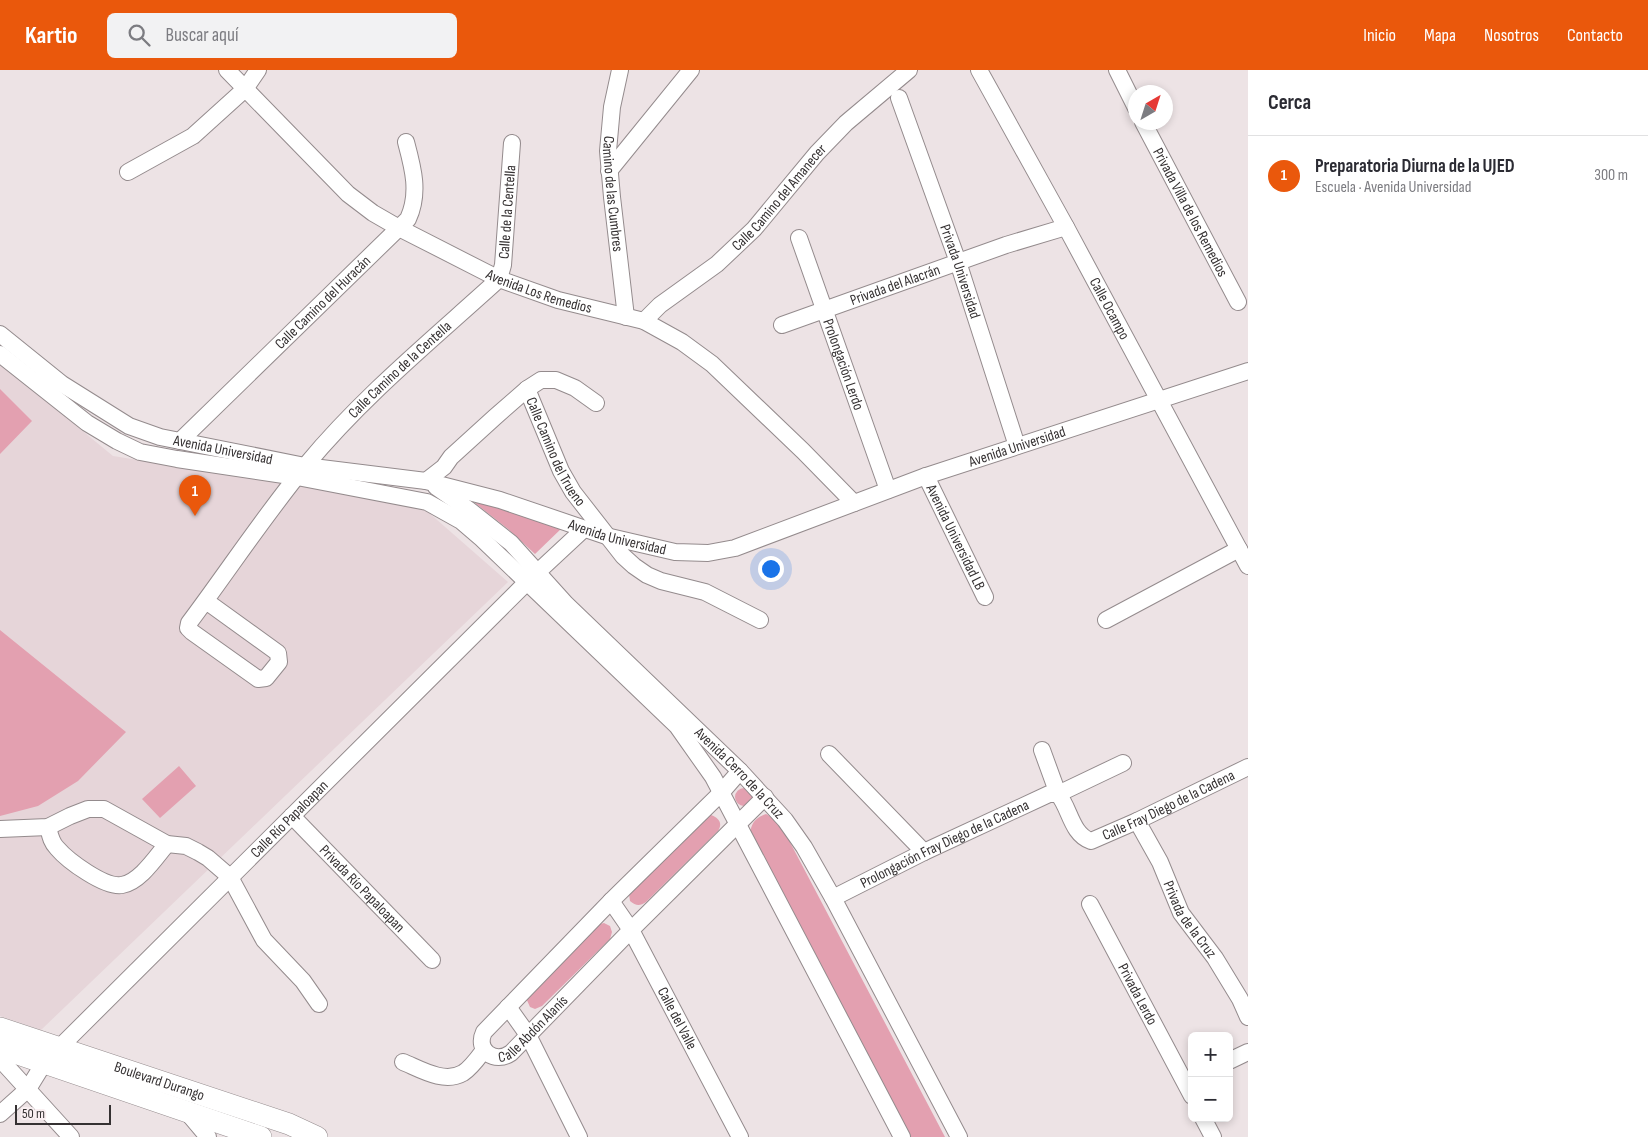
<!DOCTYPE html>
<html lang="es">
<meta charset="utf-8">
<style>
:root{--surface:#fff;--page:#f2f2f3;--text:#2b2b33;--muted:#7c7c81;--line:#e1e1e2;--accent:#ea580c}
body{margin:0;font-family:"Sofia Sans Condensed",sans-serif;background:var(--page);color:var(--text)}
.controls{position:absolute;right:15px;bottom:15px;display:grid;overflow:hidden;border-radius:8px;box-shadow:0 2px 8px #0003}
.controls button{width:45px;height:45px;display:grid;place-items:center;padding:0;border:0;border-bottom:1px solid var(--line);background:var(--surface);color:var(--text);font:25px sans-serif}
.compass{position:absolute;left:1128px;top:15px;width:45px;height:45px;border-radius:50%;background:var(--surface);box-shadow:0 2px 8px #0003;rotate:39deg}
.scale{position:absolute;left:15px;bottom:12px;width:96px;box-sizing:border-box;padding-left:5px;border:2px solid #353132;border-top:0;font-size:14px;line-height:18px;white-space:nowrap;color:#353132;-webkit-text-stroke:4px #faf0f2;paint-order:stroke}
.you{position:absolute;left:770px;top:498px;width:18px;height:18px;margin:-12px;border:4px solid #fff;border-radius:50%;background:#1a73e8;box-shadow:0 0 0 8px #1a73e833}
.badge{display:grid;place-items:center;width:32px;height:32px;border-radius:50%;background:var(--accent);color:#fff;font-size:16px;font-weight:700}
.pin{position:absolute;translate:-50% -41px;filter:drop-shadow(0 1px 2px #0008)}
.pin::after{content:'';position:absolute;top:26px;width:18px;height:15px;background:inherit;clip-path:polygon(0 0,100% 0,50% 100%)}
.list{margin:0;padding:0;list-style:none}
h2{display:flex;justify-content:space-between;align-items:center;height:65px;margin:0;padding:0 20px;font-size:21px}
h2 small{font-size:16px;font-weight:400;color:var(--muted)}
.list li{display:grid;grid-template-columns:32px 1fr auto;gap:15px;align-items:center;box-sizing:border-box;height:80px;padding:0 20px;border-top:1px solid var(--line)}
.list b{display:block;font-size:19px;white-space:nowrap}
.list p{margin:0;font-size:16px;white-space:nowrap;color:var(--muted)}
.list em{font-size:16px;font-style:normal;color:var(--muted)}
.icon{flex:none;width:28px;height:28px;fill:none;stroke:currentColor;stroke-width:2;stroke-linecap:round;stroke-linejoin:round}
.map{position:relative;flex:none;width:1248px;height:1067px;overflow:hidden}
header{display:flex;align-items:center;gap:30px;box-sizing:border-box;height:70px;padding:0 25px;background:var(--accent);color:#fff}
header strong{font-size:24px}
nav{display:flex;gap:28px;margin-inline-start:auto;font-size:18px}
.search{width:350px;height:45px;background:var(--page);display:flex;align-items:center;gap:12px;box-sizing:border-box;padding:0 18px;border-radius:8px;color:var(--muted);font-size:19px}
main{display:flex}
aside{flex:1;background:var(--surface)}
.map>svg:first-child{display:block}
.built{fill:#e6d5d9}
.green{fill:#e3a0b0}
.lines{fill:none;stroke-linecap:round;stroke-linejoin:round}
.minor-casing{stroke:#948b8d;stroke-width:18}
.major-casing{stroke:#948b8d;stroke-width:22}
.minor{stroke:#fff;stroke-width:16}
.major{stroke:#fff;stroke-width:21}
.labels{text-anchor:middle;dominant-baseline:central;stroke-width:4;stroke-linejoin:round;paint-order:stroke}
.street-label{font-size:15px;fill:#353132;stroke:#faf0f2}
</style>
<header>
<strong>Kartio</strong>
<div class="search"><svg class="icon" aria-label="search" viewBox="0 0 24 24"><circle cx="10" cy="10" r="6"/><path d="M15 15l6 6"/></svg>Buscar aquí</div>
<nav><a>Inicio</a><a>Mapa</a><a>Nosotros</a><a>Contacto</a></nav>
</header>
<main>
<div class="map">
<svg width="1248" height="1067" viewBox="0 0 1248 1067">
<rect width="100%" height="100%" fill="#ede3e5"/>
<path class="built" d="M0 293 113 386 420 435 508 512 41 960 0 946Z"/>
<path class="green" d="M0 319 32 351 0 384Z
M476 430 563 457 535 484 508 459 475 433Z
M0 560 126 662 78 711 38 736 0 746Z
M179 696 196 716 160 748 142 729Z
M735 727a9 9 0 1 1 18 0a9 9 0 1 1-18 0Z
M766 744 773 748 782 757 945 1067H910L750 765C751 753 755 748 766 744Z
M711 745C719 748 723 753 718 761L646 832C640 836 636 836 630 831L629 824 706 746Z
M604 853 610 856 612 862 610 869 542 936 535 939 530 937 526 928 596 855Z"/>
<g class="lines">
<defs>
<g id="minor">
<path id="s1" d="M227 0 348 124 373 143 399 158 499 209 558 230 644 251 682 272 712 294 803 381 854 433"/>
<path id="s2" d="M620 0 612 37 608 81 612 127 626 247"/>
<path id="s3" d="M979 0 1066 157 1248 496"/>
<path d="M1117 0 1136 38"/>
<path id="s4" d="M899 28 958 192 1017 376"/>
<path id="s5" d="M1143 52 1238 232"/>
<path d="M609 101 691 0"/>
<path d="M128 102 193 66 245 19 258 0"/>
<path id="s6" d="M799 168 888 420"/>
<path id="s7" d="M644 251 660 235 717 194 754 159 817 83 846 53 909 0"/>
<path id="s8" d="M782 255 1006 175 1066 157"/>
<path id="s9" d="M0 264 62 314 129 356 160 367 305 396 426 411 500 430 606 466 675 482 708 483 735 478 926 406 1248 301"/>
<path d="M0 284 87 353 117 371 140 382 177 389 297 407 427 432 461 451 482 469 677 656 713 707 902 1067"/>
<path id="s10" d="M527 319 561 401 573 422 623 486 634 496 647 505 661 511 705 522 760 550"/>
<path id="s11" d="M180 371 408 149C420 123 413 98 406 72"/>
<path id="s12" d="M926 406 985 527"/>
<path d="M426 411 444 397 451 387 495 347 527 319 541 310H556L575 318 596 333"/>
<path id="s13" d="M436 417 468 439 511 473 566 534 740 701 785 750 804 777 833 828 959 1067"/>
<path id="s14" d="M206 531 278 583 279 592 266 608 258 609 192 562 188 558 189 553C228 501 264 446 306 395 363 326 433 269 499 209L503 195 512 73"/>
<path d="M1106 550 1239 479"/>
<path id="s15" d="M1042 680 1058 724C1070 738 1071 764 1091 771L1137 751 1248 697"/>
<path d="M829 684 924 782"/>
<path id="s16" d="M740 701 720 724 611 831 484 962C475 981 495 994 511 983L631 860 765 727"/>
<path id="s17" d="M292 746 432 890"/>
<path id="s18" d="M1137 751 1160 792 1181 843 1215 888 1240 929 1248 947"/>
<path d="M48 757C50 765 51 772 57 778 68 791 105 818 122 815 140 812 156 787 167 774"/>
<path d="M0 759 48 757 70 746 88 739H104L167 774 186 776 198 782 208 788 230 807 264 870 303 911 319 934"/>
<path id="s19" d="M833 828 924 782 1049 724H1058L1123 693"/>
<path id="s20" d="M611 831 631 860 740 1067"/>
<path id="s21" d="M1090 834 1192 1026"/>
<path d="M508 937 528 965 579 1067"/>
<path d="M0 989 71 1067"/>
<path d="M1229 991 1248 982"/>
<path d="M403 992C420 999 444 1014 463 1003 471 998 478 988 484 980"/>
<path d="M187 1042 208 1067"/>
<path id="s22" d="M0 1044 28 1019 44 993 60 977 527 512 584 459"/>
<path d="M1203 1048 1213 1067"/>
</g>
<g id="major">
<path id="s23" d="M0 958 289 1054 317 1067"/>
<path d="M0 978 261 1067"/>
</g>
</defs>
<use href="#minor" class="minor-casing"/>
<use href="#major" class="major-casing"/>
<use href="#minor" class="minor"/>
<use href="#major" class="major"/>
</g>
<g class="labels">
<g class="street-label">
<text stroke="none"><textPath href="#s2" startOffset="125">Camino de las Cumbres</textPath></text>
<text stroke="none"><textPath href="#s7" startOffset="184">Calle Camino del Amanecer</textPath></text>
<text stroke="none"><textPath href="#s14" startOffset="751">Calle de la Centella</textPath></text>
<text stroke="none"><textPath href="#s5" startOffset="102">Privada Villa de los Remedios</textPath></text>
<text stroke="none"><textPath href="#s4" startOffset="184">Privada Universidad</textPath></text>
<text stroke="none"><textPath href="#s8" startOffset="120">Privada del Alacrán</textPath></text>
<text stroke="none"><textPath href="#s1" startOffset="389">Avenida Los Remedios</textPath></text>
<text stroke="none"><textPath href="#s11" startOffset="199">Calle Camino del Huracán</textPath></text>
<text stroke="none"><textPath href="#s3" startOffset="272">Calle Ocampo</textPath></text>
<text stroke="none"><textPath href="#s6" startOffset="134">Prolongación Lerdo</textPath></text>
<text stroke="none"><textPath href="#s14" startOffset="549">Calle Camino de la Centella</textPath></text>
<text stroke="none"><textPath href="#s9" startOffset="1081">Avenida Universidad</textPath></text>
<text stroke="none"><textPath href="#s9" startOffset="256">Avenida Universidad</textPath></text>
<text stroke="none"><textPath href="#s10" startOffset="69">Calle Camino del Trueno</textPath></text>
<text stroke="none"><textPath href="#s9" startOffset="661">Avenida Universidad</textPath></text>
<text stroke="none"><textPath href="#s12" startOffset="68">Avenida Universidad LB</textPath></text>
<text stroke="none"><textPath href="#s13" startOffset="418">Avenida Cerro de la Cruz</textPath></text>
<text stroke="none"><textPath href="#s15" startOffset="191">Calle Fray Diego de la Cadena</textPath></text>
<text stroke="none"><textPath href="#s22" startOffset="414">Calle Río Papaloapan</textPath></text>
<text stroke="none"><textPath href="#s19" startOffset="124">Prolongación Fray Diego de la Cadena</textPath></text>
<text stroke="none"><textPath href="#s17" startOffset="101">Privada Río Papaloapan</textPath></text>
<text stroke="none"><textPath href="#s18" startOffset="112">Privada de la Cruz</textPath></text>
<text stroke="none"><textPath href="#s21" startOffset="102">Privada Lerdo</textPath></text>
<text stroke="none"><textPath href="#s20" startOffset="135">Calle del Valle</textPath></text>
<text stroke="none"><textPath href="#s16" startOffset="446">Calle Abdón Alanís</textPath></text>
<text stroke="none"><textPath href="#s23" startOffset="168">Boulevard Durango</textPath></text>
</g>
</g>
</svg>
<div class="controls">
<button>+</button>
<button>−</button>
</div>
<svg class="compass" viewBox="-18 -18 36 36"><path d="M0-13l5 13h-10z" fill="#e53935"/><path d="M0 13l5-13h-10z" fill="#7c7c81"/></svg>
<div class="scale">50 m</div>
<div class="you"></div>
<div class="pin badge" style="left:195px;top:446px">1</div>
</div>
<aside>
<h2>Cerca<small></small></h2>
<ul class="list">
<li><span class="badge">1</span><div><b>Preparatoria Diurna de la UJED</b><p>Escuela · Avenida Universidad</p></div><em>300 m</em></li>
</ul>
</aside>
</main>
